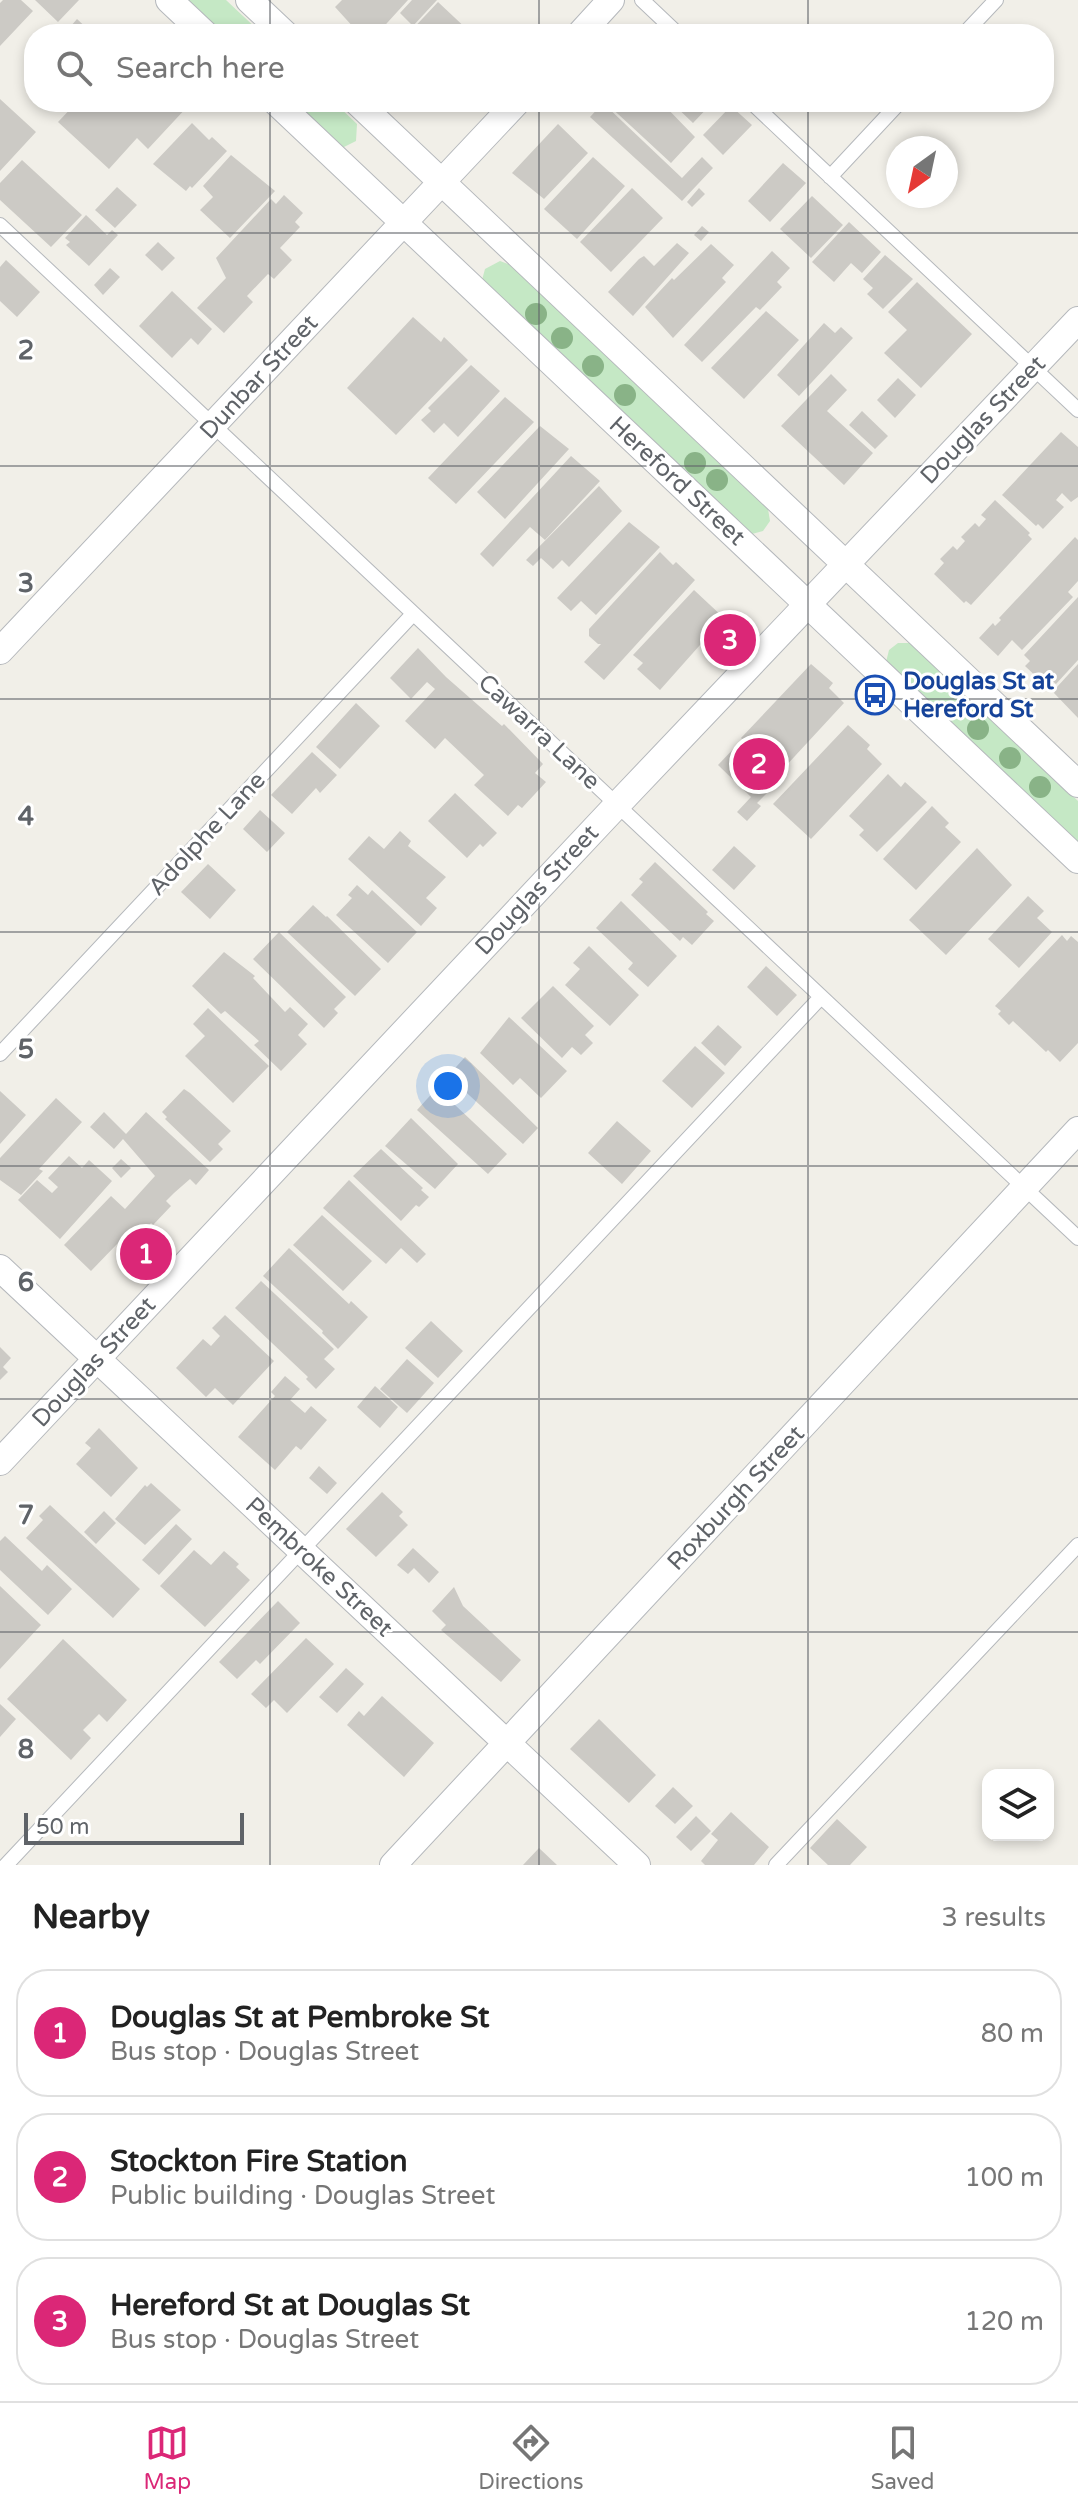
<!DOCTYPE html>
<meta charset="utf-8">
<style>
:root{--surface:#fff;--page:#f6f6f6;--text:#222;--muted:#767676;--line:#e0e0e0;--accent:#db2777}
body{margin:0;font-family:"Varela Round",sans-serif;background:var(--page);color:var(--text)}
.controls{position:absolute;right:24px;bottom:24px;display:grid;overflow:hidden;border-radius:16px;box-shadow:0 4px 12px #0003}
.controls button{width:72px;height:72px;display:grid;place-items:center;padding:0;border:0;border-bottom:2px solid var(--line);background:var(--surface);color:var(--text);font:40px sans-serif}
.compass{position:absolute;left:886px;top:136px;width:72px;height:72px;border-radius:50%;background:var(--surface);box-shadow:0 4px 12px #0003;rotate:213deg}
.scale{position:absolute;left:24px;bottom:20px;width:220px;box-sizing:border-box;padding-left:8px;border:4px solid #5f6368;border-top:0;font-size:22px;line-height:28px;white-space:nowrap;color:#5f6368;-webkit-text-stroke:6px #fff;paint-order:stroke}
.you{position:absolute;left:448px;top:1086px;width:28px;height:28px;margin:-20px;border:6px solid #fff;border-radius:50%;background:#1a73e8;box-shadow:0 0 0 12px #1a73e833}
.badge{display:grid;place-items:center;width:52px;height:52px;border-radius:50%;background:var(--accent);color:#fff;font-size:26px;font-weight:700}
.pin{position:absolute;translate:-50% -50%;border:4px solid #fff;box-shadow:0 2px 8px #0006}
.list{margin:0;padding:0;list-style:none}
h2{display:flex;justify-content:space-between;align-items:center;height:104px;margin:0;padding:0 32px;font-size:34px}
h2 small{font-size:26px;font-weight:400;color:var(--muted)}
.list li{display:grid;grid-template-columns:52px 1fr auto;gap:24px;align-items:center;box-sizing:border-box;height:128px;margin:0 16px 16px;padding:0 16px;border:2px solid var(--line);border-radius:32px}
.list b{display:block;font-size:30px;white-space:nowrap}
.list p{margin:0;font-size:26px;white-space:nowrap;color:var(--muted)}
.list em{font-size:26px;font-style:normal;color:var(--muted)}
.icon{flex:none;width:44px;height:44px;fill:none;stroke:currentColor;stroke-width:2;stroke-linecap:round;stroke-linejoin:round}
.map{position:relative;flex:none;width:1078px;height:1865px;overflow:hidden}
.search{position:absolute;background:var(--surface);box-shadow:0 4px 12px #0003;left:24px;right:24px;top:24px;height:88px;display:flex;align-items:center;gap:20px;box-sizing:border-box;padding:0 28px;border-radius:32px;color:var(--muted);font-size:30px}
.sheet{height:536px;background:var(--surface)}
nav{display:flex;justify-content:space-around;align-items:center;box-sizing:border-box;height:112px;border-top:2px solid var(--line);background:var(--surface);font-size:22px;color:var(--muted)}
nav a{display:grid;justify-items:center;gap:4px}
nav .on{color:var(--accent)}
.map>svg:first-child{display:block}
.green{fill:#c5e8c5}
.building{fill:#cccac5}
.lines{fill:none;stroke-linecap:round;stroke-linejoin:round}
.service-casing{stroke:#b5b8bc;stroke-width:16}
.minor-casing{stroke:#b5b8bc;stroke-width:28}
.service{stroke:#fff;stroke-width:14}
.minor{stroke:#fff;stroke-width:26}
.tree{fill:#89b387}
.grid{fill:none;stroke:#5f6368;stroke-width:2;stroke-opacity:0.55}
.labels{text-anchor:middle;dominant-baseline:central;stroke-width:6;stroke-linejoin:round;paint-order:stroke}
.street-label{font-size:24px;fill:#5f6368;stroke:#fff}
.transit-label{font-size:24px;font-weight:bold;fill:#164399;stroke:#fff;text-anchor:start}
.grid-label{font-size:26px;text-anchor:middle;font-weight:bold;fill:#5f6368;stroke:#fff;stroke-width:6;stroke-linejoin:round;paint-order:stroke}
</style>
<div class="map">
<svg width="1078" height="1865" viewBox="0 0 1078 1865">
<rect width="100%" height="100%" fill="#f1efe8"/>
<path class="green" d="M177 0H226L262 34H213Z
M286 102H334L357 124 356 141 340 149Z
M500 261 511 265 768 509 770 521 763 531 752 534 482 280 485 269Z
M898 643H910L915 647 1078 801V847L886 662 889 650Z"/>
<path class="building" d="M3 0H21L33 11 0 46V3Z
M35 0H79L58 22Z
M342 0H408L377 34H360L355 29 335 7Z
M412 0H437L413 26 400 13Z
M438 2 454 17 472 34H408Z
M77 19 93 34H64Z
M0 99 36 132 0 171Z
M77 102H184L188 106 148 149 137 138 109 169 58 122Z
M605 102H661L695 137 671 163Z
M671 102H713L693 123Z
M603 103 682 178 702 157 713 168 682 201 590 117Z
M731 106 752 125 723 155 703 135Z
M192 123 209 140 212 137 227 151 192 188 190 186 186 191 153 164Z
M558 124 588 153 544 199 512 173Z
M231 155 275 191 230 238 200 210 213 197 203 186Z
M593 157 625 186 577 239 544 209Z
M22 160 82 215 51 247 0 200V183Z
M783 163 806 183 770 222 748 201Z
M117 187 137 205 115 228 95 210Z
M632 188 663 218 611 272 580 242Z
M699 188 705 194 692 207 687 202Z
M284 195 303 213 295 222 300 227 280 248 292 260 274 279 268 274 247 296 253 302 224 333 197 308 226 278 216 258 271 199 276 204Z
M812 196 843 225 811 258 780 229Z
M86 215 107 235 112 230 118 235 89 266 66 245 70 242 65 238Z
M849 222 881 252 862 273 851 263 834 282 812 262Z
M702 226 709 232 701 241 694 235Z
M158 242 175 258 162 271 145 255Z
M677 243 689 253 633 316 608 292 639 259 644 256 654 266Z
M711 244 734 265 722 278 726 282 673 338 645 307 672 278 674 280Z
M772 251 790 268 777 282 782 287 760 310 756 307 702 362 684 345Z
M885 255 913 279 883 309 867 294 873 288 863 279Z
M6 260 40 292 17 317 0 301V267Z
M110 268 120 277 103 295 94 285Z
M917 282 972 334 921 388 884 353 907 330 888 312Z
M172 291 212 329 198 345 191 338 172 358 139 326Z
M766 311 799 340 744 399 711 368Z
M413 317 441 342 444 337 468 360 396 435 347 388Z
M824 323 835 333 841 327 853 338 799 396 777 375Z
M471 365 500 391 458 437 444 423 434 433 421 420 431 411 428 408Z
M831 374 847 390 827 411 873 453 844 485 781 426Z
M898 378 916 395 895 418 877 400Z
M505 397 534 422 456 504 428 478Z
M862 411 888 436 875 449 849 425Z
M540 426 569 449 505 519 477 492Z
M1061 432 1078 447V497L1071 502 1062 493 1056 500 1064 507 1043 529 1038 524 1036 526 1002 495Z
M571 456 600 481 545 540 530 527 493 567 480 554Z
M599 486 622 511 569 567 562 560 553 569 541 558 533 566 526 560Z
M995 500 1030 533 1028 535 1032 539 971 605 966 601 964 603 934 574 944 563 940 559 953 546 957 550 965 541 961 537 975 523 979 527 986 519 981 515Z
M629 522 660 547 596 615 581 601 571 611 557 598Z
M1075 537 1078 540V581L1068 592 1073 597 1022 650 1012 640 998 656 979 638 993 623 995 626 1001 620 999 618Z
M660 552 673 565 676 562 695 580 604 680 584 662 601 644H598L589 636V629Z
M694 590 724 618 660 690 637 669 643 663 633 655Z
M1078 597V660L1056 684 1049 678 1044 684 1025 666 1030 661 1024 655Z
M418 648 446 677 502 726 504 724 543 764 535 773 546 782 522 808 518 805 508 816 474 785 484 775 445 738 435 749 405 721 435 689 427 682 411 699 390 678Z
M811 664 833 683 829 688 844 703 783 769 780 766 772 774 779 781 757 803 761 806 747 821 737 812 751 797 718 765 739 743 754 757 758 754 741 738Z
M1078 664V718L1054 693 1057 687Z
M356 703 380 726 340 769 316 747Z
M848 725 870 745 867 749 882 764 811 839 773 804Z
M312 752 337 775 320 793 316 788 292 814 271 795Z
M888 774 901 787 905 782 927 802 877 852 859 835 864 830 849 816Z
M455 793 497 833 483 847 480 844 467 858 428 821Z
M932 806 949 823 945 827 961 842 916 890 883 859Z
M260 810 285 833 267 852 243 829Z
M400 831 411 841 408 846 446 877 426 898 437 908 421 926 348 859 369 836 384 849Z
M734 846 756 866 734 890 712 870Z
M977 848 1012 885 946 955 909 920Z
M655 862 708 912 706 914 714 921 692 945 683 937 680 941 631 895 643 882 639 879Z
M208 864 236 890 210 919 181 892Z
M357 885 368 895 372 890 417 932 388 963 336 915 352 898 348 895Z
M1028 896 1044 911 1037 918 1052 932 1019 968 988 939Z
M621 901 677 956 648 987 628 969 633 963 596 928Z
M313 905 326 917 327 916 381 969 355 996 287 932Z
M279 932 346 997 334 1009 338 1013 324 1028 253 959Z
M1062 935 1067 941 1071 936 1078 942V1043L1060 1062 1048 1050 1046 1052 1013 1021 1009 1025 998 1014 1001 1011 995 1006Z
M589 946 639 995 610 1026 565 985 580 969 573 963Z
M224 952 255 976 253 978 285 1012 290 1007 308 1024 298 1035 307 1044 281 1071 254 1045 259 1041 225 1011 221 1014 192 986Z
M766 966 797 995 777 1016 747 987Z
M553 986 594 1026 585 1035 593 1043 581 1055 572 1047 562 1058 521 1018Z
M208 1008 269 1066 233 1103 185 1056 205 1036 193 1024Z
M509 1017 567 1071 541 1098 520 1078 513 1085 480 1053Z
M718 1025 742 1047 725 1066 701 1043Z
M695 1046 725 1073 692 1108 662 1081Z
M465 1057 538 1128 523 1144 448 1076Z
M437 1088 507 1154 488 1174 417 1110Z
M184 1089 190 1093 231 1131 218 1144 223 1149 210 1162 165 1119 167 1117 162 1112Z
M0 1091 26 1115 0 1144Z
M56 1098 82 1122 39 1169 43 1171 21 1195 0 1180V1158Z
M104 1112 126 1134 146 1112 209 1170 196 1185 190 1179 174 1193 166 1201 171 1206 153 1225 151 1223 146 1229 148 1231 128 1252 118 1243 91 1271 64 1245 111 1196 125 1209 155 1176 123 1139 114 1149 90 1127Z
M411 1118 458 1164 435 1189 385 1146Z
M617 1121 651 1151 622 1184 588 1153Z
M381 1149 423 1188 421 1190 429 1197 419 1207 416 1205 401 1221 353 1176Z
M69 1156 82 1168 89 1160 112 1181 60 1239 18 1200 37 1180 52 1193 58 1187 48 1178Z
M121 1159 131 1168 121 1178 112 1168Z
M349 1180 426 1254 417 1263 401 1248 386 1264 323 1208Z
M322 1215 372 1261 343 1291 293 1245Z
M289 1248 349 1304 351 1301 368 1317 338 1349 322 1333 323 1331 263 1276Z
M261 1281 334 1349 324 1359 335 1369 316 1389 306 1379 308 1377 235 1308Z
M225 1315 274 1361 233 1405 215 1388 206 1397 176 1368 203 1339 211 1346 220 1336 212 1328Z
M431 1321 463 1351 438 1378 405 1348Z
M0 1347 11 1358 3 1367 8 1372 0 1380Z
M407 1359 434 1383 407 1413 380 1389Z
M285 1376 300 1389 290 1400 305 1413 311 1406 327 1420 301 1450 296 1446 275 1470 238 1437 275 1396 271 1392Z
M375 1386 398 1407 380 1428 357 1407Z
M99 1428 138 1468 111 1497 76 1464 91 1448 85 1443Z
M319 1466 337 1483 327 1494 309 1478Z
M151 1483 181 1510 145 1545 115 1519 145 1485 147 1487Z
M382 1492 403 1512 399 1516 408 1525 376 1557 346 1529Z
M50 1505 140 1589 113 1618 26 1538 43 1520 39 1516Z
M104 1511 116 1523 96 1544 84 1532Z
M176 1524 192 1539 159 1575 142 1560Z
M5 1536 42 1571 47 1565 72 1589 48 1615 0 1570V1541Z
M413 1548 439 1572 429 1583 414 1568 408 1574 397 1565Z
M194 1550 211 1565 224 1551 239 1564 236 1567 250 1580 205 1627 160 1586Z
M0 1586 41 1625 0 1669Z
M454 1587 463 1606 521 1660 501 1682 441 1630 446 1625 432 1611Z
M278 1601 300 1623 260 1664 256 1660 237 1679 219 1662Z
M306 1638 334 1664 287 1713 274 1700 266 1708 251 1694Z
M63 1639 127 1700 107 1722 99 1714 83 1730 91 1738 71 1760 7 1699Z
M346 1668 364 1684 337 1713 319 1697Z
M382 1696 434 1743 404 1777 347 1725 359 1711 364 1716Z
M0 1704 16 1719 0 1737Z
M599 1719 656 1775 629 1803 570 1749Z
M673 1787 693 1806 675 1824 655 1806Z
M731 1812 769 1847 754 1865H705L701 1861 718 1840 711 1834Z
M696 1816 711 1831 691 1851 676 1837Z
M837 1819 867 1847 850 1865H828L810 1848Z
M539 1848 557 1865H523Z"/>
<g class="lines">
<defs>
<path id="service" d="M642 0 678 34
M964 34 996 0
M751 102 1078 410
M830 177 900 102
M0 225 1078 1238
M0 1054 413 614
M6 1865 821 997
M776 1865 1078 1545"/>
<path id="minor" d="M169 0 205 34
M249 0 285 34
M580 34 611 0
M276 102 1078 860
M357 102 1078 784
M0 651 517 102
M0 1268 637 1865
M0 1462 617 805 1078 320
M393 1865 1078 1130"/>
</defs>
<use href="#service" class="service-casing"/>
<use href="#minor" class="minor-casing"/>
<use href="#service" class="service"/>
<use href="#minor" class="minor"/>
</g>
<g class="tree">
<circle cx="536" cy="314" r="11"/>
<circle cx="562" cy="338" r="11"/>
<circle cx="593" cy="366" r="11"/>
<circle cx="625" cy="395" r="11"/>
<circle cx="695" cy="463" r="11"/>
<circle cx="717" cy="480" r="11"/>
<circle cx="978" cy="729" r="11"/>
<circle cx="1010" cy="758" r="11"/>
<circle cx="1040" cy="787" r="11"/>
</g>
<path class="grid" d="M270 0V34M539 0V34M808 0V34M270 102V1865M539 102V1865M808 102V1865M0 233H1078M0 466H1078M0 699H1078M0 932H1078M0 1166H1078M0 1399H1078M0 1632H1078"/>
<defs>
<symbol id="bus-ring" viewBox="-11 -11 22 22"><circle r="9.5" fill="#fff" stroke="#1a4fb4" stroke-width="1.5"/><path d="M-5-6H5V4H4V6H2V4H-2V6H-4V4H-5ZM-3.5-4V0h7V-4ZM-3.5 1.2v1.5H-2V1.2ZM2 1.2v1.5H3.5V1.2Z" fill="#1a4fb4"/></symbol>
</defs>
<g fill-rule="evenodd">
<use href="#bus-ring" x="853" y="673" width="44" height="44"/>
</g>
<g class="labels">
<g class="street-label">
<text transform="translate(259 377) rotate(-47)">Dunbar Street</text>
<text transform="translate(983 420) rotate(-46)">Douglas Street</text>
<text transform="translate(677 481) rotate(43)">Hereford Street</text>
<text transform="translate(539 732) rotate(43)">Cawarra Lane</text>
<text transform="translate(207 834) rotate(-47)">Adolphe Lane</text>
<text transform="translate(537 890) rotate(-47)">Douglas Street</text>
<text transform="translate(94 1362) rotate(-47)">Douglas Street</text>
<text transform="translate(736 1498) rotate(-47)">Roxburgh Street</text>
<text transform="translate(319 1567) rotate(43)">Pembroke Street</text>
</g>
<g class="transit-label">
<text x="903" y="681">Douglas St at<tspan x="903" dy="28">Hereford St</tspan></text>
</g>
</g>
<g class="grid-label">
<text x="26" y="359">2</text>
<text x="26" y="592">3</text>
<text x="26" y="825">4</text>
<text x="26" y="1058">5</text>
<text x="26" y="1291">6</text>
<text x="26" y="1524">7</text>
<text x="26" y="1758">8</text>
</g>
</svg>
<div class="controls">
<button><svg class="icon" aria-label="layers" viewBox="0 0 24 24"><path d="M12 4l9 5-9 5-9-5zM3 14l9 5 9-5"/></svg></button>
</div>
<svg class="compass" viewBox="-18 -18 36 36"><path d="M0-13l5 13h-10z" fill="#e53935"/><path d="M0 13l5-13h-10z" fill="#767676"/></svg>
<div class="scale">50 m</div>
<div class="you"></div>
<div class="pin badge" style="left:146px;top:1254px">1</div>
<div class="pin badge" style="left:759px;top:764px">2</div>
<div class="pin badge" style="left:730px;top:640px">3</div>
<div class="search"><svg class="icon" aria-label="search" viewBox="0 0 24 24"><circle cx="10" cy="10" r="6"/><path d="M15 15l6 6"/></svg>Search here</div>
</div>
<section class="sheet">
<h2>Nearby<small>3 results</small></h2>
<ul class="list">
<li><span class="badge">1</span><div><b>Douglas St at Pembroke St</b><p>Bus stop · Douglas Street</p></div><em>80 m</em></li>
<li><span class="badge">2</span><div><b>Stockton Fire Station</b><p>Public building · Douglas Street</p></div><em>100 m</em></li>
<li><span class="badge">3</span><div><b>Hereford St at Douglas St</b><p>Bus stop · Douglas Street</p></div><em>120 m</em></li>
</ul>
</section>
<nav>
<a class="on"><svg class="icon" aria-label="map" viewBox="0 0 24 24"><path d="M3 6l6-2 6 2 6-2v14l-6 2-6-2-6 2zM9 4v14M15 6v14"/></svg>Map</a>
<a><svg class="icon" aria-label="directions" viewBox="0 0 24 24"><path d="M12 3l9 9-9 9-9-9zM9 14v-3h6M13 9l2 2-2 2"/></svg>Directions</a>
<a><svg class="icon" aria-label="saved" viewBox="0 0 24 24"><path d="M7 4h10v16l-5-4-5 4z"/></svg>Saved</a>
</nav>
